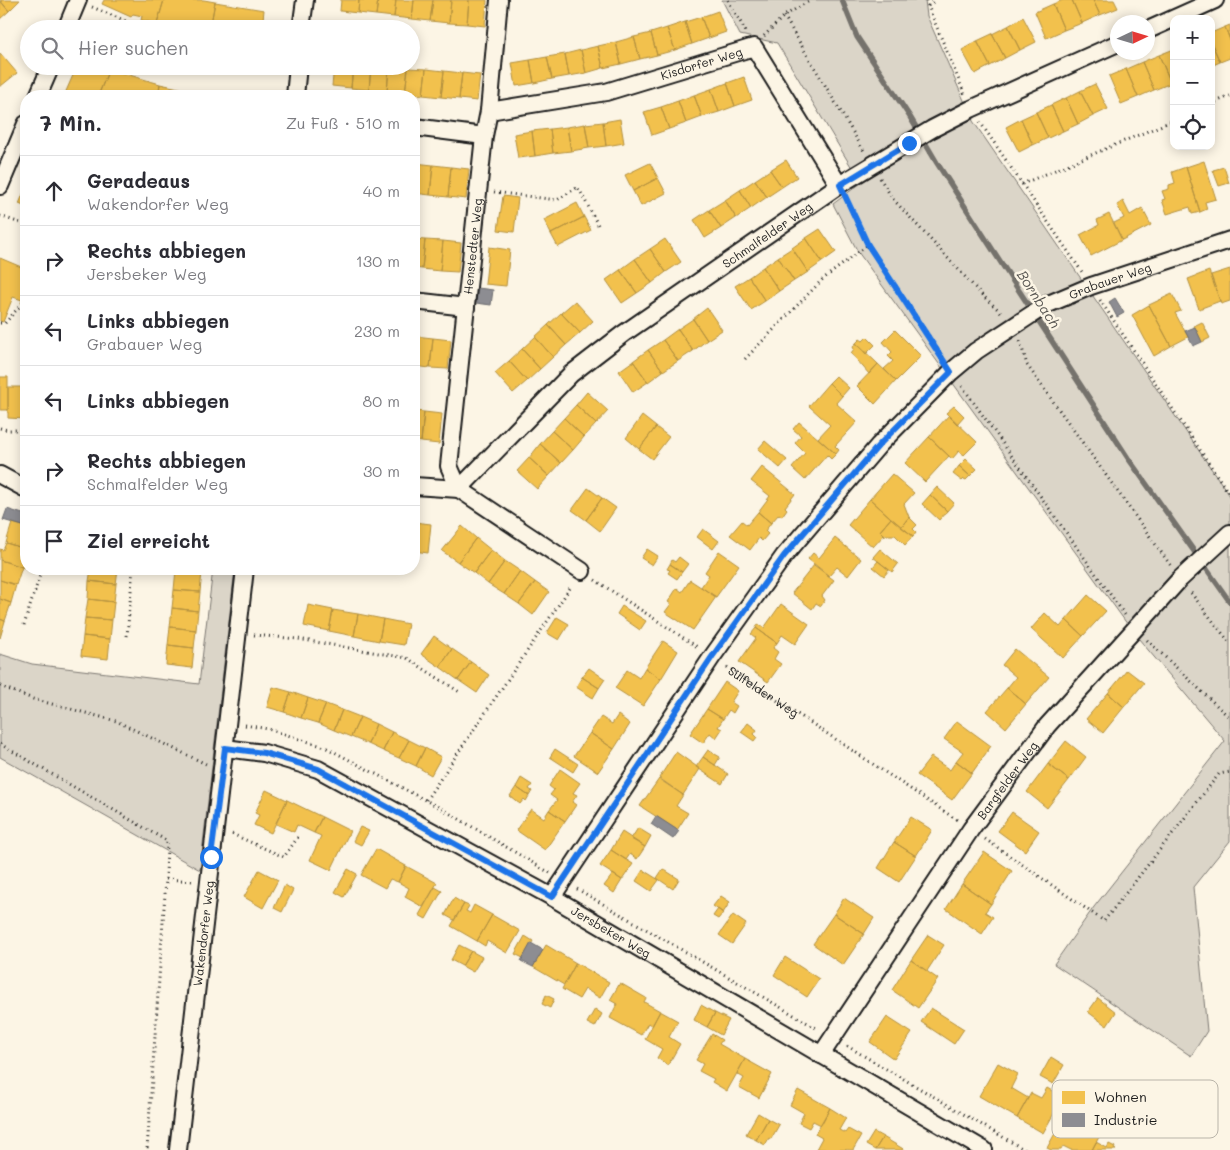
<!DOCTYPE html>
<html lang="de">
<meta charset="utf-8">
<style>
:root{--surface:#fff;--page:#f2f2f3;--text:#2b2b33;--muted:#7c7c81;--line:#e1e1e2}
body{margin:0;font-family:Mali,sans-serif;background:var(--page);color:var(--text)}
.controls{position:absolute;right:15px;top:15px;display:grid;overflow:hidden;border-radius:10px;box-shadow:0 2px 12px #0003}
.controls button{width:45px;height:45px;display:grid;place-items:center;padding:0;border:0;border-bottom:1px solid var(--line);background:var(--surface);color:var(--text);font:25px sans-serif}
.compass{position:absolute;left:1110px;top:15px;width:45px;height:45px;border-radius:50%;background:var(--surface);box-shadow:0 2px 12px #0003;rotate:86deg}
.stop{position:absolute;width:15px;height:15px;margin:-11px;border:4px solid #1a73e8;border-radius:50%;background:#fff}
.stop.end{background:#1a73e8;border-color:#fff;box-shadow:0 1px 5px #0008}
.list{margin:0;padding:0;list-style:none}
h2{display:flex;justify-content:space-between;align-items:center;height:65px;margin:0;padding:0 20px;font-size:21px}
h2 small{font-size:16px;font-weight:400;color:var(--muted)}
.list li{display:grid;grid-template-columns:32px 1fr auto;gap:15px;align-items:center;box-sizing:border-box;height:70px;padding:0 20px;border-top:1px solid var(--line)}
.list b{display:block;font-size:19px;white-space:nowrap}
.list p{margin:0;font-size:16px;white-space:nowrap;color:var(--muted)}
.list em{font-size:16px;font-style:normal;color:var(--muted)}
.icon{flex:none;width:28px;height:28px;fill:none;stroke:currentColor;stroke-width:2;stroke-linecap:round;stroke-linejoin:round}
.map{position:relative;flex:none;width:1230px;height:1150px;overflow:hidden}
.search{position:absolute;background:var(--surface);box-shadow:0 2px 12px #0003;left:20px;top:20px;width:400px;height:55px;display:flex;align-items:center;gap:12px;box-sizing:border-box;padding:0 18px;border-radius:28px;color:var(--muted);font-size:19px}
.panel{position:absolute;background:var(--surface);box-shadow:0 2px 12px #0003;left:20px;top:90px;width:400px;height:485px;border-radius:20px}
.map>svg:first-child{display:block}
.green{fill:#dbd5c8;stroke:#7c7872}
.homes{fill:#f2c14e;stroke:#b2903f}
.industry{fill:#8d8d92;stroke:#6b6b6f}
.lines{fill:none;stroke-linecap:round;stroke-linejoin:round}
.stream{stroke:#75726c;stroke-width:5.5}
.minor-casing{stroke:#1c1c1c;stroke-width:20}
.path{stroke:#1c1c1c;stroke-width:3;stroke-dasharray:1 4;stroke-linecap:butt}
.minor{stroke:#fcf5e5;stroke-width:16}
.route{stroke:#1a73e8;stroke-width:6}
.labels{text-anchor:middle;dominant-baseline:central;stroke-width:5;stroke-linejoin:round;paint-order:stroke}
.street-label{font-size:12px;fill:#1c1c1c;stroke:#fcf5e5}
.water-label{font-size:14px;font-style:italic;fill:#575551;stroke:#fcf5e5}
.key{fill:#fcf5e5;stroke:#b9b4a9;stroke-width:1}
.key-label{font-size:14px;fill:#1c1c1c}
</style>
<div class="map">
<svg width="1230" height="1150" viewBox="0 0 1230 1150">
<rect width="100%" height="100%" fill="#fcf5e5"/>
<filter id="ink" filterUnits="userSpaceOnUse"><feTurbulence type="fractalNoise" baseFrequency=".02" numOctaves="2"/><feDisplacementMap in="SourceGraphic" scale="10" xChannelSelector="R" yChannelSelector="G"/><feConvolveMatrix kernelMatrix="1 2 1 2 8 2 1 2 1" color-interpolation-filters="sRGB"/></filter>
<g filter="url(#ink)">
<path class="green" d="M722 0H925L927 16 973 121 1230 496V841L1193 887 1207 1031 1191 1056 1054 964 1094 907 1225 741 1133 632 858 252 833 204 861 183 777 43 740 35Z
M213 569H235L200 870 0 757V654L32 664 199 684Z"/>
<path class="homes" d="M0 0H20L9 11Z
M104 0H164L157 24 141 20 142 16 133 14 131 17 102 4Z
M164 0H204L215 2 210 29H175L157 24Z
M341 0H359L358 13 340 11Z
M359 0H378L376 15 358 13Z
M378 0H396L394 17 376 15Z
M396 0H414L412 19 394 17Z
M414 0H433L430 21 412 19Z
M433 0H451L449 23 430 21Z
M451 0H469L467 24 449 23Z
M469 0H487L485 26 467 24Z
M1063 0H1072L1082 23 1064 30 1053 4Z
M1072 0H1093L1100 15 1082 23Z
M1093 0H1114L1118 8 1100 15Z
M0 1 9 11 0 19Z
M215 2 264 10 262 29H210Z
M1053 4 1064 30 1046 38 1035 12Z
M718 11 726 32 709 38 701 17Z
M701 17 709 38 692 44 685 22Z
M1023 17 1036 42 1020 50 1008 26Z
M685 22 692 44 675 50 667 28Z
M1230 25V40L1225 27Z
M1008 26 1020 50 1005 58 992 34Z
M1225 27 1230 40V58L1220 62 1211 42V33Z
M667 28 675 50 657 55 651 33Z
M651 33 657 55 640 59 634 37Z
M992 34 1005 58 990 66 977 41Z
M634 37 640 59 621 64 616 42Z
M977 41 990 66 975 74 962 50Z
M616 42 621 64 603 68 598 46Z
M1211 42 1220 62 1211 66Z
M598 46 603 68 586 73 581 50Z
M1174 49V82L1171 83 1159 55Z
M581 50 586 73 569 76 565 54Z
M0 53 17 73 1 86H0Z
M565 54 569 76 552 79 547 57Z
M1159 55 1171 83 1154 90 1142 62Z
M547 57 552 79 534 83 530 60Z
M530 60 534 83 516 86 512 63Z
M1142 62 1154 90 1138 97 1126 69Z
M77 66H101L109 69 98 96H64Z
M334 66H353L351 88 332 86Z
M353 66H371L369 90 351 88Z
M371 66H389L387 92 369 90Z
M389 66 408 68 405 93 387 92Z
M408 68 426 69 423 95 405 93Z
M109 69 160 84 158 96H98Z
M426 69 444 71 441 97 423 95Z
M1126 69 1138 97 1121 104 1109 76Z
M444 71 462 73 459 99 441 97Z
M462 73 480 75 477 101 459 99Z
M744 77 752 100 735 106 727 83Z
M727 83 735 106 719 112 711 89Z
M160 84 207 94V96H158Z
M1095 84 1108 109 1093 116 1080 91Z
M711 89 719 112 702 117 694 95Z
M1080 91 1093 116 1078 124 1066 98Z
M694 95 702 117 686 123 678 101Z
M1066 98 1078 124 1063 131 1051 105Z
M678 101 686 123 669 129 661 107Z
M1051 105 1063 131 1048 138 1036 112Z
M661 107 669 129 652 135 644 112Z
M1036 112 1048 138 1033 145 1021 119Z
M620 119 624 143 606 146 603 122Z
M1021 119 1033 145 1019 152 1006 127Z
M603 122 606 146 589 148 585 124Z
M585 124 589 148 571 151 567 127Z
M567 127 571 151 553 153 550 129Z
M550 129 553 153 535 156 532 131Z
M532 131 535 156 518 158 514 134Z
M786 160 797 177 782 187 770 170Z
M1204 161 1216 199 1205 202 1207 209 1200 212 1186 167Z
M415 163 433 165 430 195 414 193Z
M650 163 658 178 633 191 625 175Z
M433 165 451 167 448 197 430 195Z
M451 167 469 169 466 199 448 197Z
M1186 167 1200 212 1192 214 1190 207 1167 214 1162 200 1165 199 1162 191 1169 189V185L1175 183 1172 172Z
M1224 167 1229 183 1219 186 1213 170Z
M770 170 782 187 767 197 755 180Z
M658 178 666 193 641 206 633 191Z
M755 180 767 197 751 208 740 190Z
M26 187V207L19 204Z
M740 190 751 208 736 218 725 200Z
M503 196 518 198 514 232 498 230Z
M725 200 736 218 721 228 709 210Z
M1123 201 1130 215 1142 208 1151 225 1122 240 1114 223 1124 218 1117 205Z
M577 203 584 217 551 234 544 220Z
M709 210 721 228 705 238 694 220Z
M1109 214 1122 240 1091 256 1080 235 1099 225 1097 220Z
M584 217 591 230 558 247 551 234Z
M820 229 836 252 822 262 806 238Z
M806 238 822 262 808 272 792 248Z
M414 239 425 240 422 269 414 268Z
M665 239 681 262 666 272 650 249Z
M425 240 443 241 440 271 422 269Z
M443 241 461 243 458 272 440 271Z
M489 247 510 250 506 286 485 284Z
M792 248 808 272 794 281 778 257Z
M650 249 666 272 652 283 635 259Z
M778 257 794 281 779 291 763 267Z
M0 258 26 269V305L21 303 22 300 13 297 3 322 0 321Z
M635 259 652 283 637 293 620 270Z
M763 267 779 291 765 301 749 277Z
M1230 269V301L1221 304 1211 275Z
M620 270 637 293 622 303 606 280Z
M1209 271 1220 301 1199 309 1188 279Z
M749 277 765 301 751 310 735 286Z
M1172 294 1181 311 1175 313 1188 337 1171 346 1149 305Z
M575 301 593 321 580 333 561 313Z
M1149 305 1171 346 1154 356 1132 315Z
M707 308 722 330 707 340 693 319Z
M561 313 580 333 566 345 548 325Z
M693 319 707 340 693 351 678 329Z
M1202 322 1210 338 1202 342 1194 326Z
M548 325 566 345 553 357 535 337Z
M678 329 693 351 678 361 663 340Z
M895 330 921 356 896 381 884 369 893 361 888 356 892 352 883 342Z
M415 336 433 338 430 368 414 366Z
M535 337 553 357 540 369 522 349Z
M867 337 875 345 866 354 856 343 860 339 863 341Z
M433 338 451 340 448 369 430 368Z
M663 340 678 361 663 371 648 350Z
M856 343 878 364 869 374 851 353 854 349 853 347Z
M522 349 540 369 527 381 509 361Z
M648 350 663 371 648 382 633 361Z
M509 361 527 381 513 393 495 373Z
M633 361 648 382 633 392 619 371Z
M878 364 896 381 875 404 857 386Z
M836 376 849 388 842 396 829 383Z
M0 377H8V410H0Z
M829 383 842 396 836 403 857 422 835 446 839 450 836 454 818 438 830 425 809 406Z
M8 387H26V419L8 418Z
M587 392 608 411 596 424 576 405Z
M576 405 596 424 584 437 564 418Z
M954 406 964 416 957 424 946 413Z
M414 411 424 412 421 442 414 441Z
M424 412 442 414 439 444 421 442Z
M949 415 977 442 964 455 959 451 952 459 929 437Z
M642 416 656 427 639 449 626 438Z
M564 418 584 437 573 450 552 431Z
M799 422 836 454 831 459 827 455 805 480 792 468 805 453 795 443 801 436 793 429Z
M656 427 669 437 652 459 639 449Z
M552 431 573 450 561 463 540 444Z
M929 437 949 456 925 482 905 463Z
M765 441 787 460 780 468 758 449Z
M540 444 561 463 549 476 529 458Z
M529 458 549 476 537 489 517 471Z
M966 459 977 469 970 476 959 466Z
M959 466 970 476 966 480 964 479 962 481 953 474Z
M762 467 795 494 785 507 787 509 782 516 779 514 771 523 758 512 770 496 751 481Z
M892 474 914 493 904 504 909 517 901 527 870 499Z
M937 487 954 503 947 511 930 495Z
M588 488 602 498 586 520 572 510Z
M930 495 947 511 939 520 922 504Z
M602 498 616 508 600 531 586 520Z
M870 499 891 518 880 531 884 535 873 547 848 525Z
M758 512 771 523 765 531 768 534 762 541 759 538 750 550 730 535 742 521 747 525Z
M909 517 917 525 913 529 916 532 913 536 901 527Z
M891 518 913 536 905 545 895 535H884L880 531Z
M414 522 431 524 428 553 414 551Z
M12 523 26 527V549L6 543Z
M462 526 476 538 458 562 442 551Z
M703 529 719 541 713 549 697 537Z
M476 538 491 550 474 573 458 562Z
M835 538 861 559 848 576 837 567 829 576 808 559 813 553 819 558Z
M6 543 26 549V568L0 560V549L3 550Z
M647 549 658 556 652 565 641 558Z
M880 549 898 564 892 572 873 557Z
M491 550 505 561 488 584 474 573Z
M719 551 739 565 716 597 701 587 709 575 705 572Z
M679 557 688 564 682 572 670 564 672 560 675 562Z
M0 560 22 567 16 585 0 580Z
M505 561 520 571 504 594 488 584Z
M878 561 889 570 884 576 873 567Z
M670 564 682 572 677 579 668 573 670 570 667 569Z
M814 565 834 580 822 596 825 600 821 606 816 603 812 609 792 593Z
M91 569H118L116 584 89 581Z
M176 569 202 572 200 592 174 590Z
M520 571 535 582 519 604 504 594Z
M0 580 16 585 11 603 0 599Z
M690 580 716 597 693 630 665 612 671 604 668 602 677 588 682 592Z
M89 581 116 584 114 602 88 599Z
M535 582 549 592 533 615 519 604Z
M174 590 200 592 198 611 172 608Z
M1088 595 1106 611 1083 636 1066 620Z
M0 599 11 603 5 621 0 619Z
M88 599 114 602 112 620 85 618Z
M781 604 809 624 795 644 782 635 777 643 756 628 758 624 764 628Z
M308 605 333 610 329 631 304 626Z
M622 606 646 621 640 630 617 614Z
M172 608 198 611 196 630 170 627Z
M333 610 358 614 354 636 329 631Z
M1045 613 1060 627 1066 620 1083 636 1063 658 1031 629Z
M358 614 383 619 379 641 354 636Z
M557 617 569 624 559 640 547 633Z
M85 618 112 620 110 639 83 636Z
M0 619 5 621 0 638Z
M383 619 408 624 404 645 379 641Z
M170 627 196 630 194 648 168 645Z
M756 628 777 643 773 648 778 652 774 659 781 664 768 682 739 662 756 638 751 634Z
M83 636 110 639 108 659 81 656Z
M434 636 452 649 440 667 421 654Z
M663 641 678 651 661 679 645 668Z
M168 645 194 648 192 668 166 665Z
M452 649 471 662 458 680 440 667Z
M1015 649 1049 677 1026 704 1007 688 1016 677 1002 665Z
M471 662 489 675 477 693 458 680Z
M589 668 605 679 599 688 582 677Z
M645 668 661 679 643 706 615 688 627 670 639 678Z
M1127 670 1144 683 1124 707 1108 693Z
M582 677 599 688 593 698 576 687Z
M725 682 738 691 731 702 737 706 733 713 729 710 723 719 707 709Z
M273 687 291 692 284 712 267 707Z
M1007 688 1026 704 1006 728 987 711Z
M291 692 308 698 301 718 284 712Z
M1108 693 1124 707 1103 733 1086 719Z
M308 698 326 704 318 723 301 718Z
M326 704 342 710 334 730 318 723Z
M707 709 723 719 718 727 722 729 716 738 710 733 703 743 690 734Z
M342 710 360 717 351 737 334 730Z
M618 715 630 724 614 749 590 733 601 717 612 724Z
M360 717 376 724 368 744 351 737Z
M957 721 991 746 972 773 956 761 963 752 944 739Z
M748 723 757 730 754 734 757 737 754 741 741 732Z
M376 724 392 732 383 751 368 744Z
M392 732 409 740 399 758 383 751Z
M590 733 614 749 598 772 574 756Z
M409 740 425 748 416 766 399 758Z
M1066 741 1086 757 1069 780 1048 764Z
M425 748 441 757 431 775 416 766Z
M555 749 578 764 573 772 550 757Z
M708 750 720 757 715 765 703 757Z
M676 752 700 769 683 795 659 778Z
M703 757 728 774 722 784 696 767Z
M931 757 950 770 956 761 972 773 952 800 917 775Z
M1048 764 1069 780 1047 808 1027 792Z
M560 769 580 783 573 793 577 795 572 802 576 805 565 821 549 810 557 800 550 795 554 790 549 786Z
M521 778 532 785 529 789 532 791 529 796 516 787Z
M659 779 683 795 676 806 688 813 677 830 640 806Z
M516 787 529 796 526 801 524 799 520 804 510 796Z
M266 790 287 800 271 833 254 825 259 815 255 813Z
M287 800 322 817 314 833 297 825 294 832 276 824Z
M531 809 544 818 549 810 565 821 545 850 516 830Z
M1012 812 1039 831 1025 851 998 831Z
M322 817 350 831 331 870 310 860 321 836 314 833Z
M911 817 932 830 916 856 894 842Z
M360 827 369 831 361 845 353 841Z
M638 828 651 836 645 847 631 839Z
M622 832 645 847 637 859 630 854 626 860 611 850Z
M894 842 916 856 899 882 878 868Z
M376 849 406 866 398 882 390 879 385 888 361 875Z
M611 850 633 864 622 880 600 866Z
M984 852 1012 871 991 904 962 884Z
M406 866 437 883 423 907 405 897 409 888 398 882Z
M348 869 357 874 344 897 335 892Z
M663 869 679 879 673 889 657 878Z
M259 870 278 880 263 908 244 897Z
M643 870 659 880 651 891 636 881Z
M613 874 622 880 614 893 604 886Z
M962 884 991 904 985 912 993 917 982 934 946 909Z
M285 885 293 890 282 912 274 908Z
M435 887 442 891 426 919 419 915Z
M721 896 730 902 723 913 713 906Z
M454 898 464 904 454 920 445 915Z
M844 898 874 918 864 934 834 914Z
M464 904 469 906 466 911 470 913 474 905 492 915 477 941 451 926Z
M718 909 723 913 718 919 713 916Z
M834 914 864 934 843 965 813 944Z
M492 915 520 931 507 953 487 941 485 946 477 941Z
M733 915 746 924 732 944 719 935Z
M928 935 944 945 927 971 911 960Z
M525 936 533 941 523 958 515 954Z
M459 945 471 951 462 966 451 960Z
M546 945 576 963 564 985 533 967Z
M471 951 482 957 473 972 462 966Z
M785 957 819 979 807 997 774 975Z
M911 960 938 979 918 1008 892 990Z
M576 963 609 982 600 998 585 989 579 999 562 989Z
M620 983 646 998 644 1002 660 1011 652 1026 648 1023 641 1035 610 1018 617 1004 610 1000Z
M546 995 554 999 550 1008 542 1004Z
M1098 998 1116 1012 1107 1026 1088 1012Z
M701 1005 715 1013 707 1027 694 1020Z
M931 1008 964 1029 954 1044 921 1022Z
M595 1009 602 1014 595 1027 587 1023Z
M660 1011 678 1021 669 1037 680 1044 668 1065 657 1058 662 1049 645 1039Z
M715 1013 729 1020 721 1035 707 1027Z
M887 1017 912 1033 894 1059 870 1042Z
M712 1034 722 1040 719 1044 745 1059 727 1091 712 1082 714 1079 699 1071 703 1064 696 1060Z
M1051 1057 1064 1065 1053 1084 1040 1077Z
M745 1059 772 1074 759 1098 739 1087 744 1078 737 1074Z
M998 1063 1018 1074 1011 1088 1028 1098 1017 1118 979 1096Z
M1047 1088 1063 1097 1043 1133 1017 1118 1031 1093 1041 1098Z
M798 1090 830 1108 821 1125 813 1121 809 1128 799 1123 804 1113 790 1105Z
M1070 1106 1080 1112 1073 1123 1099 1137 1092 1150H1071L1063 1146 1061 1150H1051L1047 1148Z
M830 1108 846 1118 839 1130 845 1133 848 1129 861 1136 853 1150 816 1149 822 1138 815 1134Z
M758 1113 768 1119 756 1140 746 1134Z
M768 1119 779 1125 771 1139 769 1138 765 1145 756 1140Z
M874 1132 883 1137 875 1150 866 1145Z
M883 1137 905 1150H875Z
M1096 1142 1107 1148 1109 1144 1115 1147 1114 1149 1116 1150H1092Z"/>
<path class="industry" d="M478 288 493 290 491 305 476 303Z
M1115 298 1124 313 1117 317 1109 302Z
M1195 327 1202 342 1193 346 1185 331Z
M7 509 26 515 23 526 3 520Z
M656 816 679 831 673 839 651 824Z
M531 943 543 950 533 967 521 961Z"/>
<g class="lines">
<path class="stream" d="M842 0 857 37 910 117 937 163 1016 286 1128 458 1230 602"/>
<defs>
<g id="minor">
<path d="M66 29 78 0"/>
<path d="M301 29 305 0"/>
<path d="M1148 30 1215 0"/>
<path d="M38 96 51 66"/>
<path d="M295 96 298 66"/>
<path id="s2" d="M489 111 606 92 754 47 839 185"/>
<path d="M414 127 484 136"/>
<path d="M0 186 26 124"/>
<path d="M414 301 466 307"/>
<path d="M0 475 26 489"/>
<path d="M414 486 459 489 582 571"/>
<path id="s3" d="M459 489 571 374 623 334 839 185 932 129 971 109 1118 43"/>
<path id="s4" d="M459 489 449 466 484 136 489 111 499 0"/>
<path id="s5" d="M225 748 264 753 318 769 552 897 984 1150"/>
<path id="s6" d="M552 897 712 657 784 556 879 445 951 372 976 351 1046 305 1091 286 1230 240"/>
<path id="s7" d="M821 1055 971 829 1047 726 1180 579 1230 533"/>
<path id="s8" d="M178 1150 245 569"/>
</g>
</defs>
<use href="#minor" class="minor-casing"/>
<g class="path">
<path d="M728 0 746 32"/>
<path d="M927 0 928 6 965 95"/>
<path d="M928 6 936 0"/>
<path d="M92 7 145 29"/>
<path d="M784 16 864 151"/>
<path d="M764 36 784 16 811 0"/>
<path d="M1211 104 1230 96"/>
<path d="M980 122 1082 272"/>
<path d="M880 178 892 198 982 295 1003 314"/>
<path d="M1022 184 1174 120"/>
<path d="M494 192 557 200 578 187 598 225"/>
<path d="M846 199 868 245 943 358"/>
<path d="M0 216 26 225"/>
<path d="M1100 300 1230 495"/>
<path d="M0 323H5L19 307 26 308"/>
<path d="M1020 341 1027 365 1171 566"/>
<path d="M745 359 823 279 868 245"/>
<path d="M962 386 1125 615"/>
<path d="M0 428 8 430H26"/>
<path d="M595 580 699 648"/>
<path d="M1191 593 1230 643"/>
<path d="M24 625 42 569"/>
<path d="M254 635 298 639 407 658 461 693"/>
<path d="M127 636 133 569"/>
<path d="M1147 640 1230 718"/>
<path id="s1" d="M727 667 957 820"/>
<path d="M0 686 33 699 116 721 206 764"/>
<path d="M245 725 268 729 325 747 444 810 550 873"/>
<path d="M0 744 167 841 166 879 147 1150"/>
<path d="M426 800 572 585"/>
<path d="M232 834 284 857 298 837"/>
<path d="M985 839 1104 921 1219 774 1230 772"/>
<path d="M166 879 193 881"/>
<path d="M577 889 818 1029"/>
<path d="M847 1046 1025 1150"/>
</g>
<use href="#minor" class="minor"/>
</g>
</g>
<g class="lines" filter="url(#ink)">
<path class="route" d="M211 857 225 748 264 753 318 769 552 897 712 657 784 556 879 445 951 372 868 245 840 185 909 143"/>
</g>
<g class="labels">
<g class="street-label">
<text stroke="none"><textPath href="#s2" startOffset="218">Kisdorfer Weg</textPath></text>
<text stroke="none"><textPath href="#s3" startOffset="401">Schmalfelder Weg</textPath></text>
<text stroke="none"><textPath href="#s4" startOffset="246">Henstedter Weg</textPath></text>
<text stroke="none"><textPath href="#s6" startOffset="846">Grabauer Weg</textPath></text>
<text stroke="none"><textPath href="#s1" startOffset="44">Sülfelder Weg</textPath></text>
<text stroke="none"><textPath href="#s7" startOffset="332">Bargfelder Weg</textPath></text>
<text stroke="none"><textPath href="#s5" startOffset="431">Jersbeker Weg</textPath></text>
<text stroke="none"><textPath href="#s8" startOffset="218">Wakendorfer Weg</textPath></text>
</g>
<g class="water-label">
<text transform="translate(1039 299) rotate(57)">Bornbach</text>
</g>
</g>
<rect x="1052" y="1080" width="166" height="58" rx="8" class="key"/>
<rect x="1062" y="1091" width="23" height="13" fill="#f2c14e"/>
<rect x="1062" y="1113" width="23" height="14" fill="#8d8d92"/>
<g class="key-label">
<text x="1094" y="1102">Wohnen</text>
<text x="1094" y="1125">Industrie</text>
</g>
</svg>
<div class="controls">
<button>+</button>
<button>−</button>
<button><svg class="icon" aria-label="locate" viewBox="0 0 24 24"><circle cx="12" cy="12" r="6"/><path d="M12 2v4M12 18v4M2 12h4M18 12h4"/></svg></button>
</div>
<svg class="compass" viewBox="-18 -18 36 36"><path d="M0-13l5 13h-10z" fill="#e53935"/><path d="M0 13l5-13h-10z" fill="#7c7c81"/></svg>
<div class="stop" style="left:211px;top:857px"></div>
<div class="stop end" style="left:909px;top:143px"></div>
<div class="search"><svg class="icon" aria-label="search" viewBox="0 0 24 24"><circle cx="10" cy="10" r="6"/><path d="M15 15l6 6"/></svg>Hier suchen</div>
<section class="panel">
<h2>7 Min.<small>Zu Fuß · 510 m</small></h2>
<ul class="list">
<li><svg class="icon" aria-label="ahead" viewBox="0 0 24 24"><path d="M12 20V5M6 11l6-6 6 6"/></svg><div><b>Geradeaus</b><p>Wakendorfer Weg</p></div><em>40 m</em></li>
<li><svg class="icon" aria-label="right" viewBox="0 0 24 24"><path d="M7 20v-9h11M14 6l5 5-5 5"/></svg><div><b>Rechts abbiegen</b><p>Jersbeker Weg</p></div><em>130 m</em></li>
<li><svg class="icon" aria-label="left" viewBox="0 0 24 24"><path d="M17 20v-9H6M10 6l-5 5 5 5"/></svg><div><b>Links abbiegen</b><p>Grabauer Weg</p></div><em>230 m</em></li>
<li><svg class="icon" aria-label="left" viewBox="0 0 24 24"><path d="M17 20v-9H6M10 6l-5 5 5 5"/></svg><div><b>Links abbiegen</b></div><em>80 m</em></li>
<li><svg class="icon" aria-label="right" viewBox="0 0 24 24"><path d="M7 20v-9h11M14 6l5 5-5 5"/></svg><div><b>Rechts abbiegen</b><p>Schmalfelder Weg</p></div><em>30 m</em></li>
<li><svg class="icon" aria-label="arrive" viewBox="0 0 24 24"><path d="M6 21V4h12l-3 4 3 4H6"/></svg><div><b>Ziel erreicht</b></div></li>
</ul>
</section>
</div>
